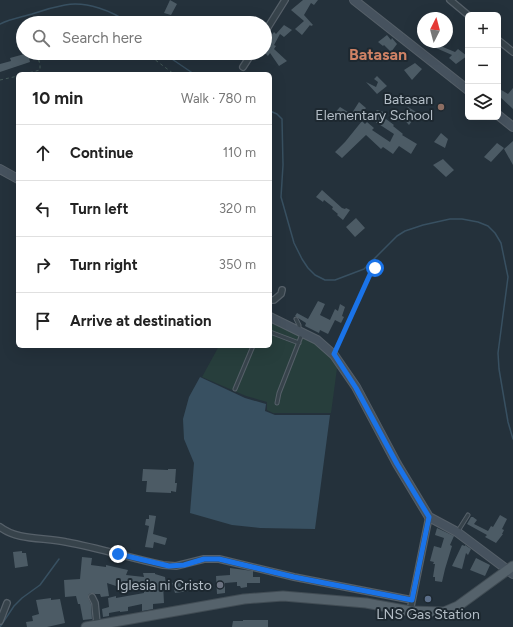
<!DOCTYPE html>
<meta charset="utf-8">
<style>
:root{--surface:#fff;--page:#f6f6f6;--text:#222;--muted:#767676;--line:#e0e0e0}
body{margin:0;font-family:Figtree,sans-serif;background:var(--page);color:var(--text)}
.controls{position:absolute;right:12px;top:12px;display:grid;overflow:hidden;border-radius:6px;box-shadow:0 4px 16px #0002}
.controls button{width:36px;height:36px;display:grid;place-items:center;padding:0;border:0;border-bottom:1px solid var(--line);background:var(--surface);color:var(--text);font:20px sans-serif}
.compass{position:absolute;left:417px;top:12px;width:36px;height:36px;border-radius:50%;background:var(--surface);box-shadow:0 4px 16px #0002;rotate:6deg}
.stop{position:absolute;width:12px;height:12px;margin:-9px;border:3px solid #1a73e8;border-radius:50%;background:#fff}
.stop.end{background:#1a73e8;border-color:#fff;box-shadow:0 1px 4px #0008}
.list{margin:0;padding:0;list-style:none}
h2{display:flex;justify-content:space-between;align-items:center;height:52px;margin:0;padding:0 16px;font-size:17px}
h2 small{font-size:13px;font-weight:400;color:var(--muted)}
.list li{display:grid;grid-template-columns:26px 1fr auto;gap:12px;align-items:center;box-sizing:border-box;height:56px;padding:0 16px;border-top:1px solid var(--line)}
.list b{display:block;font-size:15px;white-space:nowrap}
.list em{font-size:13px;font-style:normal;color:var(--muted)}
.icon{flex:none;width:22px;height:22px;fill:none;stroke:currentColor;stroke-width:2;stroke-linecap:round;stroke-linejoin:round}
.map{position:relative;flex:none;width:513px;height:627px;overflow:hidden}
.search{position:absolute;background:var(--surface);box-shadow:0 4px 16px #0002;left:16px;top:16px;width:256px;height:44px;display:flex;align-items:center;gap:10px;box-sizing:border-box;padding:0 14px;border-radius:22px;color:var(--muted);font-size:15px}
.panel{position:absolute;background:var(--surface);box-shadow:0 4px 16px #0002;left:16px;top:72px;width:256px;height:276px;border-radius:6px}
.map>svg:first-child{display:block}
.green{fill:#273e3c}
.water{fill:#385061}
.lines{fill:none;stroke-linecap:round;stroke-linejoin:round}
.stream{stroke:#385061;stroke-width:1.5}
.building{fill:#4c5b65}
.lane-casing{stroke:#566069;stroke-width:5}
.street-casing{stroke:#566069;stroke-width:8}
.secondary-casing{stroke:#566069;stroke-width:10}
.primary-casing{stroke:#414c54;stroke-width:11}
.path{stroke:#455a59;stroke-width:1;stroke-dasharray:3 3;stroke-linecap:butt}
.lane{stroke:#37434b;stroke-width:3}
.street{stroke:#37434b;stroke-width:5.5}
.secondary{stroke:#46525e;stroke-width:8}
.primary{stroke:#55626b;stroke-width:9}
.route{stroke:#1a73e8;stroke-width:5}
.education-dot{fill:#8d6e63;stroke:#1d2830;stroke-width:1.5}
.worship-dot{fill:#6b7280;stroke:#1d2830;stroke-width:1.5}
.service-dot{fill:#5c6f8a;stroke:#1d2830;stroke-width:1.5}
.labels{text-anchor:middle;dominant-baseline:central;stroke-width:4;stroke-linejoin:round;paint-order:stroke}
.poi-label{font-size:14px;fill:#b3bdc6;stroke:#1d2830;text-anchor:end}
.quarter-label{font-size:16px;font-weight:bold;fill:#cf8265;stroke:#1d2830}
</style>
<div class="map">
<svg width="513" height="627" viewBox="0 0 513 627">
<rect width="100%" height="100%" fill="#24313b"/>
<path class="green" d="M270 323 306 337 319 344 338 361 331 413H273L267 410V402L246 396 202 377 219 346H270Z"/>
<path class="water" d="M200 377 245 398 266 404 265 411 275 415H330L315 529 260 528 232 525 190 513 194 463 184 439 183 419 189 397Z"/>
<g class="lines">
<path class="stream" d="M0 24C10 19 22 17 32 14 43 10 54 7 65 5 87 1 112 11 129 23
M163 53 194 74
M270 111 277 114 282 119 283 165 281 197 294 243 302 259 308 268 315 275 325 280H335L364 269 397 236 405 231 423 225 450 219H462L478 222 488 226 495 233 501 243 508 277 498 353 499 369 508 422 513 439
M0 627 14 606 22 598 40 585 59 559"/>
</g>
<path class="building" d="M170 0 177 4 171 15 164 13Z
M303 0H318L314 5 311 3 304 15 313 25 311 26 310 25 302 35 295 29 304 21 291 10Z
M284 25 292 30 284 37 280 34 274 45 276 46 274 49 287 61 279 66 270 53 268 56 265 53V45L274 32 276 34Z
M387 35 391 40 392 38 397 44 391 52 384 45 383 46 378 42Z
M438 45 455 52 458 49 467 56 456 64 449 58 452 55 436 48Z
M28 53 30 62 0 72V64L11 61 10 58Z
M415 63 422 69 412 80 404 70Z
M377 76 387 86 377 94 366 82 376 87 378 82 374 79Z
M498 88 508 94 513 88V109L498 95Z
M359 102 366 108 358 119 352 113Z
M340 107 348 112 339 121 333 115Z
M408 107 418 113 409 125 402 117Z
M377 110 384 112 382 116 394 125 393 126 403 134 402 135 417 144 411 154 399 146 393 154 383 147 381 149 366 135 342 158 335 152 345 142 362 121 365 124 367 122 374 128 372 130 390 142 394 134 371 119 376 114 374 113Z
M441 133 448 139 445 148 434 142Z
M513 141V165L504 149Z
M497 143 504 148 491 162 484 157Z
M443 159 454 170 446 177 433 165Z
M322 190 342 208 345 209 346 208 350 210 343 220 337 215 338 214 332 209 333 207 324 200 323 202 316 197Z
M356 218 365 228 355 237 346 227Z
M318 301 325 304 320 315 330 320 335 309 338 311 340 304 345 307 342 316 344 317 341 323 335 320 328 334 320 330 319 333 305 326 306 323 295 316 297 313 308 319Z
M143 469 168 470V469H176L175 483H177L176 492 171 491V493L146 492 147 481H142Z
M149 515 156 516 153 534 167 538 165 545 154 542 153 548 145 547 149 526 145 525 146 519H149Z
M500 515 507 519 502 529 504 530 502 534H503L496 543 485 537 487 535 467 524 471 517H473L477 520 474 524 488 531 491 526 493 527Z
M437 528 454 536 450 545 452 546 445 569 442 582 435 581V577H433L435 564H433L434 562 430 561 434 546 441 548 444 538 435 535Z
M462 545 465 546V545L471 549 468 555 466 553 462 569 452 566Z
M22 551V553H26L28 566 15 568 13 552Z
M82 557 92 558 91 565 106 567V565L128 570 126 575 144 577 143 573H155V574L165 577 166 585 163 584 164 603 153 604V609L142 611V604L128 607V611L120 612V611L109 613V616L103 617 102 609 109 607 108 598 116 596V598L144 593V585L124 582 122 588 107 583 109 596 101 597 100 594H95L93 593 89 594 88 597 91 604 92 619 83 620 80 604H78L76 596 65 597 64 580 80 579Z
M476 558 490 565 485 576 470 570Z
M230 568 253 571V577H260V583H247V587L241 588 240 586H237V582L225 583V593L217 594 216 576 230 575Z
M180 581 181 584H185L186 587 188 586 189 591 175 593 172 583Z
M51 598V600L60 599 65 623 47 627H27L26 622 33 621 32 616 39 614 36 600Z
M243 620H268V627H232L233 621H243Z"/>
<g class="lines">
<defs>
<path id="lane" d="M296 319 299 325V329
M270 332 299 343
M235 389 253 346
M277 403 279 393 302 334
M458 531 468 515"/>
<path id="street" d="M450 0 468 15
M265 32 285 0
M498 40 513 52
M243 67 252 53
M270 300H274L281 294 282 290
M0 527C18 541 45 537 66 542 99 548 130 558 163 565L176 566 204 559H219L294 577 412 600
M92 597 95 603 97 624
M410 611 429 517
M0 621 7 603"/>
<path id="secondary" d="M354 0 468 90
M498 115 513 127
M0 169 18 179
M270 317 317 340 334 355 356 387 397 464 429 517 457 532 513 574"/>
<path id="primary" d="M86 627 244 599 283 596 366 603 410 611 444 612 458 606 513 566"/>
</defs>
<use href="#lane" class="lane-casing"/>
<use href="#street" class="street-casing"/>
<use href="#secondary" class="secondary-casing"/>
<use href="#primary" class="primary-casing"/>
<path class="path" d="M146 53 174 74
M24 74 40 70V65L37 53
M0 80 18 76
M337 348 372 270 375 268"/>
<use href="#lane" class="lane"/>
<use href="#street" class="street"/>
<use href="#secondary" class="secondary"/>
<use href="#primary" class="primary"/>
</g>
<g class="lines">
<path class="route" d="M118 554 169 566 184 565 204 559H219L294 577 412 600 429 517 397 464 356 388 334 354 372 270 375 268"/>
</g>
<circle class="education-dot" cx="441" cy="107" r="4"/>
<circle class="worship-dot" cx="220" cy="585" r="4"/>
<circle class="service-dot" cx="428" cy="599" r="4"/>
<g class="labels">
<g class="poi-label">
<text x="433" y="99">Batasan<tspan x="433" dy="16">Elementary School</tspan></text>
<text x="212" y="585">Iglesia ni Cristo</text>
<text x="428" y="614" text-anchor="middle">LNS Gas Station</text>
</g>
<g class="quarter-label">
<text x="378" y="54">Batasan</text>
</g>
</g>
</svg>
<div class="controls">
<button>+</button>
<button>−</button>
<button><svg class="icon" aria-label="layers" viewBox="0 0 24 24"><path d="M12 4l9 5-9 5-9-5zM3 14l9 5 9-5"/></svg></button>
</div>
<svg class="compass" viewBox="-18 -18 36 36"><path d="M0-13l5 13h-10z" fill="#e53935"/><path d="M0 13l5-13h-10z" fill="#767676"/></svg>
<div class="stop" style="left:375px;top:268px"></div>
<div class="stop end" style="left:118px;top:554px"></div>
<div class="search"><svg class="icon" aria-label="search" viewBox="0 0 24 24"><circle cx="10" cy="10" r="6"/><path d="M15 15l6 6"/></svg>Search here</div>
<section class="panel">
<h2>10 min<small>Walk · 780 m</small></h2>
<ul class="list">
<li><svg class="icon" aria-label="ahead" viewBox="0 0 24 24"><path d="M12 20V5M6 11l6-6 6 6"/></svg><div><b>Continue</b></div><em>110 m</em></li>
<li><svg class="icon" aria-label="left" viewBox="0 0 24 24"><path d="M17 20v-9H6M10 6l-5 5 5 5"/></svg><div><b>Turn left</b></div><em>320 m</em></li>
<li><svg class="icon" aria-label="right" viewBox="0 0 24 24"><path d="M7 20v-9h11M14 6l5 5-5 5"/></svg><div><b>Turn right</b></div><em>350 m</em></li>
<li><svg class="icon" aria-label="arrive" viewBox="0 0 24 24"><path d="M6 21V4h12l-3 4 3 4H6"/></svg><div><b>Arrive at destination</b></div></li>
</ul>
</section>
</div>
